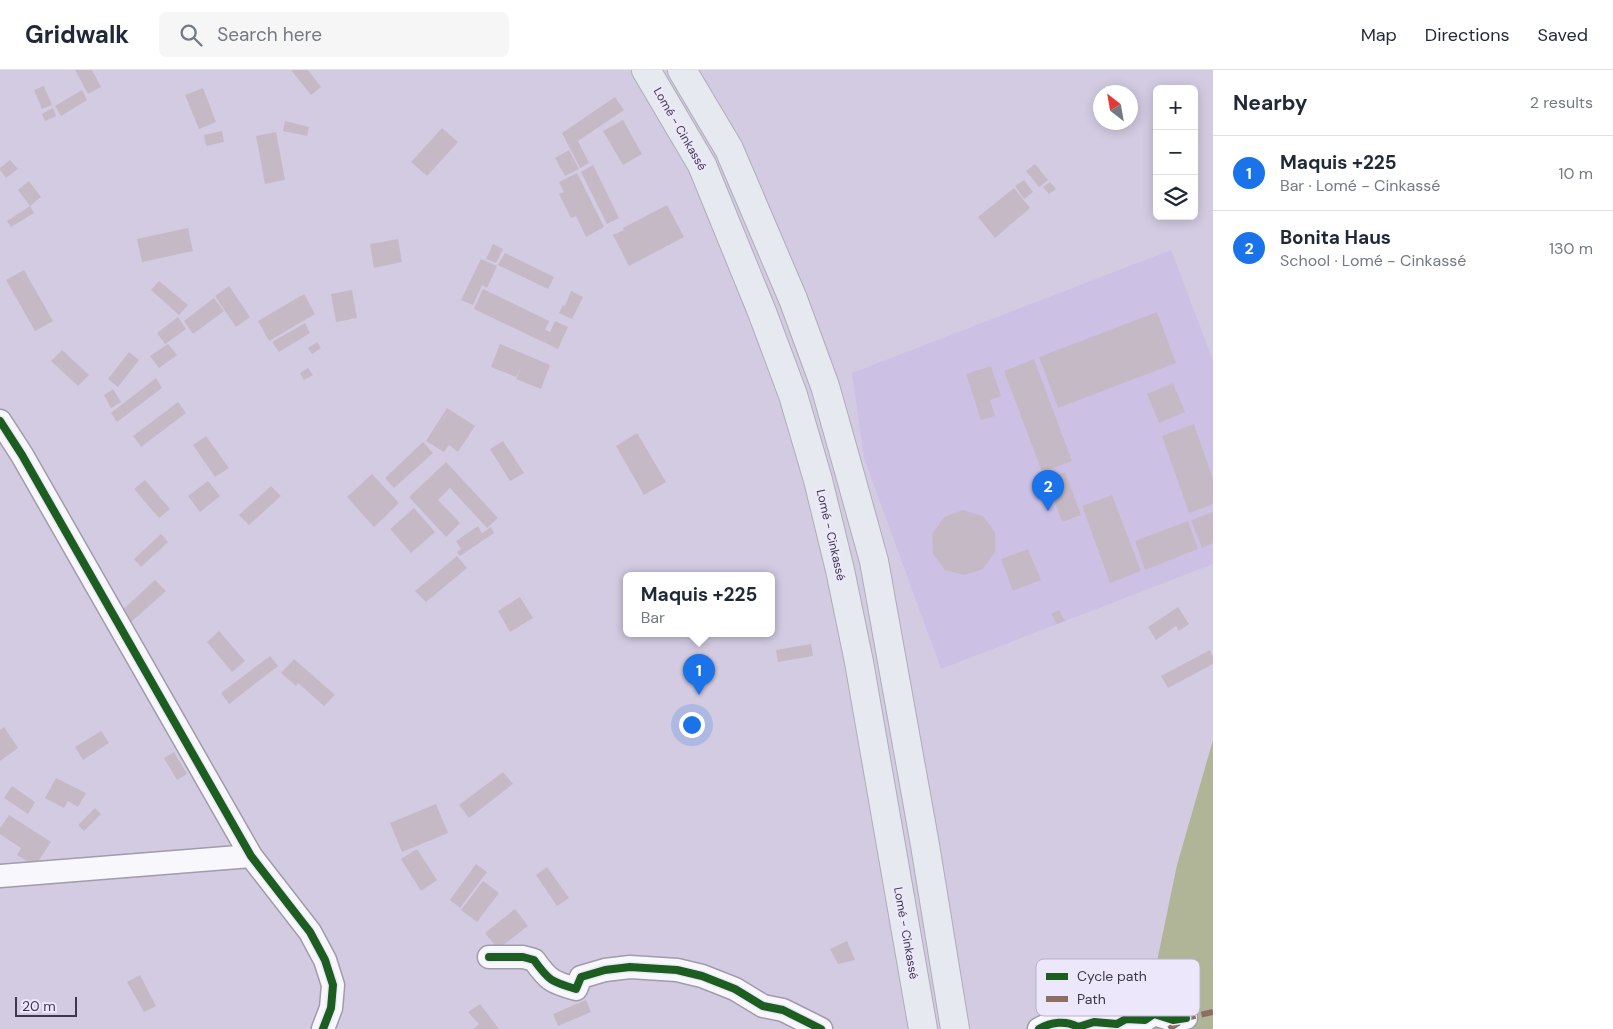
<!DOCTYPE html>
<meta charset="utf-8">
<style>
:root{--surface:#fff;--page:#f6f6f7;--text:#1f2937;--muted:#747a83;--line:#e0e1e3;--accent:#1a73e8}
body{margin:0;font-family:"DM Sans",sans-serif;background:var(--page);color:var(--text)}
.controls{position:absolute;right:15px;top:15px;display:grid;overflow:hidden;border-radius:8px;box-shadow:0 2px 12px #0003}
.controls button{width:45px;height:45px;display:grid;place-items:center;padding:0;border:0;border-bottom:1px solid var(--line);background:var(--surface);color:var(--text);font:25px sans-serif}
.compass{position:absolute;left:1093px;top:15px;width:45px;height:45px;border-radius:50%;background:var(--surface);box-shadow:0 2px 12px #0003;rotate:329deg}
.scale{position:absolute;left:15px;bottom:12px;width:62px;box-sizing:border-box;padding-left:5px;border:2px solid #3e3849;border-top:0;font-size:14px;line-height:18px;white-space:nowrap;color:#3e3849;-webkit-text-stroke:4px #ede7fc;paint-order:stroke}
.you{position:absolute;left:691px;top:654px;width:18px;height:18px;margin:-12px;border:4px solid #fff;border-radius:50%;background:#1a73e8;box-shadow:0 0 0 8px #1a73e833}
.badge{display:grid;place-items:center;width:32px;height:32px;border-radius:50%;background:var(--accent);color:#fff;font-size:16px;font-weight:700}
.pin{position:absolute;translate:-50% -41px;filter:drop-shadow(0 1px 2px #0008)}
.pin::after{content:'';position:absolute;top:26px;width:18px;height:15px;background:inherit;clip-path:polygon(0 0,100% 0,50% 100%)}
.popup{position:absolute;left:623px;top:502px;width:152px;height:65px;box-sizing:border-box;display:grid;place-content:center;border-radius:8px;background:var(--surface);filter:drop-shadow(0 1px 4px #0005);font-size:16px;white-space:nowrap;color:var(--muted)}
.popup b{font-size:19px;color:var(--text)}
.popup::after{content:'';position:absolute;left:50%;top:100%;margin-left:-10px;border:10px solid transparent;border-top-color:var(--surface)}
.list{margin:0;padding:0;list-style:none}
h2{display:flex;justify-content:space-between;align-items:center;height:65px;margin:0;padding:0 20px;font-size:21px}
h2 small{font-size:16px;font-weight:400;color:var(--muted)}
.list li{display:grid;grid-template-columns:32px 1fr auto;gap:15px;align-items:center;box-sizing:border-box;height:75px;padding:0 20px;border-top:1px solid var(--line)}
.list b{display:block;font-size:19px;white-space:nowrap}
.list p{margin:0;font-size:16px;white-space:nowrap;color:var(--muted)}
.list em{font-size:16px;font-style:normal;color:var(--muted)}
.icon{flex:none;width:28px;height:28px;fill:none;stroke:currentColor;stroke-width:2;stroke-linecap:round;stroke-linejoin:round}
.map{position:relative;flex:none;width:1213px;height:959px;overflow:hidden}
header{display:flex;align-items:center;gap:30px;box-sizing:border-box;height:70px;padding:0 25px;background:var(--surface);border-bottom:1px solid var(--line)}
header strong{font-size:24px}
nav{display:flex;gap:28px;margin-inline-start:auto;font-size:18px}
.search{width:350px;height:45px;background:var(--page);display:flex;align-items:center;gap:12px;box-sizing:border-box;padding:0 18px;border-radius:8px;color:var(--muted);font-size:19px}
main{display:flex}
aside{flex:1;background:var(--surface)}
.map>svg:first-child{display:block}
.built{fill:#ccc1e5}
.forest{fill:#afb596}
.building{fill:#c6b9c6}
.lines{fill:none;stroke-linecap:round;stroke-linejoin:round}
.minor-casing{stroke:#a09bad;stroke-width:25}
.highway-casing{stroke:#b0acb9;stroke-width:30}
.minor{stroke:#f8f7fb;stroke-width:22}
.highway{stroke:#e6e9f0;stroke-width:28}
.quiet{stroke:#8d6e63;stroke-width:6;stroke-dasharray:12 6;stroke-linecap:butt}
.cycleway-casing{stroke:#ede7fc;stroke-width:11}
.cycleway{stroke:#1b5e20;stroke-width:8}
.labels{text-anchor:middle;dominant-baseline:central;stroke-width:5;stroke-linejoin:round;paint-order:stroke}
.street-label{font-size:12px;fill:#3e3849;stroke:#ede7fc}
.key{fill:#ede7fc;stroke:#b8b2c6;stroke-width:1}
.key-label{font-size:14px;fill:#3e3849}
</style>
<header>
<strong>Gridwalk</strong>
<div class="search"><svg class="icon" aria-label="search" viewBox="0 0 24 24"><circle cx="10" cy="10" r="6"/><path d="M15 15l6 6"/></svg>Search here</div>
<nav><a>Map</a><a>Directions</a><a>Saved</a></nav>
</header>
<main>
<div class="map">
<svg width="1213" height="959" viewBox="0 0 1213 959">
<rect width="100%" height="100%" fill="#d2cbe2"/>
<path class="built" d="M1171 180 1213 290V494L941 599 864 388 852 303Z"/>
<path class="forest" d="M1213 670V959H1143L1177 795Z"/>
<path class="building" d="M75 0H92L101 17 88 24Z
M291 0H308L321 17 311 25Z
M44 16 52 35 42 39 34 20Z
M203 18 216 52 199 59 185 25Z
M82 20 87 30 61 46 55 36Z
M615 27 624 40 578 71 589 93 580 98 562 63Z
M53 38 56 46 45 51 42 44Z
M623 50 642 84 623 95 603 61Z
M285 51 309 57 307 66 283 61Z
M442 58 458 72 427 106 411 92Z
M222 61 224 72 206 76 204 65Z
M276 62 285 110 265 114 256 66Z
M569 80 579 99 565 106 555 88Z
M10 90 18 99 6 108 0 100V98Z
M1035 94 1048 110 1039 117 1026 101Z
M593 95 619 148 607 154 581 102Z
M577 103 604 157 586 167 576 146 571 148 559 124 564 122 559 112Z
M1024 110 1033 122 1024 129 1015 116Z
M29 111 41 127 30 136 18 120Z
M1050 112 1056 119 1049 124 1043 117Z
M1014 118 1030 138 995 168 978 147Z
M667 135 684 167 629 196 613 165 624 160 623 158Z
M30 136 34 143 11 157 7 151Z
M188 158 193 181 142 192 137 169Z
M398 169 402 192 374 198 370 174Z
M493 174 503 179 496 193 486 189Z
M505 183 554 207 548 219 498 195Z
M481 189 497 196 487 218 482 215 473 235 461 230Z
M24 200 53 251 35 261 6 210Z
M159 211 188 235 179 245 151 220Z
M229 216 250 247 236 257 215 226Z
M483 219 549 251 545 260 550 262 555 251 568 257 558 279 474 239Z
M352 220 357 248 336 252 331 224Z
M571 221 583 227 572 249 559 243 563 235 565 236Z
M304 224 315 244 269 271 258 251Z
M214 228 224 241 193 264 184 251Z
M1157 242 1176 293 1058 338 1039 287Z
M178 247 186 259 165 274 157 263Z
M305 253 310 263 279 282 272 272Z
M317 272 321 278 312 284 308 278Z
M168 274 177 285 159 298 150 286Z
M500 274 550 295 541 319 516 309 522 295 516 307 491 297Z
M62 280 89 305 78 316 51 291Z
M129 282 139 290 118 317 108 309Z
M1034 289 1072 391 1042 402 1004 301Z
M991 296 1001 326 990 330 995 346 981 350 966 304Z
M308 298 313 305 304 310 300 303Z
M156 308 162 318 117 352 111 343Z
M1173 313 1185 342 1159 353 1147 324Z
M113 319 121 332 111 338 104 325Z
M178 332 186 343 141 377 133 366Z
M447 338 475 356 458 382 449 375 444 382 426 371Z
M1194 354 1213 409V434L1189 443 1162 366Z
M637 363 666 412 644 425 616 376Z
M206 366 229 398 215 407 193 375Z
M503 371 524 403 510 411 490 379Z
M423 372 433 383 394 418 385 408Z
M446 392 498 448 487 458 450 418 438 430 460 453 446 467 409 427Z
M1065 402 1081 445 1062 452 1046 409Z
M372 404 399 433 374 457 347 427Z
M145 410 170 439 159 448 134 419Z
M208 411 220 426 200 442 188 426Z
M271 416 281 426 249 455 239 445Z
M1112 425 1141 501 1110 513 1082 436Z
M414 438 435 462 411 483 390 459Z
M963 440 983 446 995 462V482L983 499 964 505 945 500 933 484 932 464 944 447Z
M1213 442V473L1202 478 1191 450Z
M1188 451 1198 479 1145 500 1135 471Z
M478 456 482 463 491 457 494 463 460 486 457 482 461 479 456 471Z
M161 464 168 472 141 497 134 489Z
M1028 479 1041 510 1013 521 1001 489Z
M457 486 467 498 426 532 415 521Z
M155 510 166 521 129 554 119 543Z
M520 527 533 548 510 562 498 541Z
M1178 537 1189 554 1179 561 1176 556 1156 570 1148 557Z
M1059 540 1065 551 1057 554 1051 544Z
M219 561 245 591 232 602 207 572Z
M811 574 813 586 778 592 776 580Z
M1210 580 1213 587V594L1168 618 1161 606Z
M270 586 278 596 229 634 221 623Z
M294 589 335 625 324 636 298 613 296 616 281 603Z
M4 657 18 678 0 691V660Z
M101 661 109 673 83 690 75 677Z
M174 682 187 704 177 710 164 688Z
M503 702 513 714 469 748 459 735Z
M56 708 86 723 78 737 68 731 64 738 45 728Z
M12 716 35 732 28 744 4 728Z
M436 734 448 763 402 782 390 753Z
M95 738 101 744 84 761 78 755Z
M9 745 51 772 35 796 17 785 21 778 0 764V758Z
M417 779 437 810 421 821 401 789Z
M476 794 487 802 460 838 450 830Z
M547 797 569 828 557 836 536 805Z
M483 811 499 823 477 852 461 840Z
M515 839 528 856 498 879 485 863Z
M847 871 855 890 838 894 830 879Z
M140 905 156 936 144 942 127 912Z
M586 930 591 942 558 956 553 944Z
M480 934 499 959H473L479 954 468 942Z"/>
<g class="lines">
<defs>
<path id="minor" d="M0 351 22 385 251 786 310 862 325 890 333 915 331 938 323 959
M0 806 251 786
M489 887H523L534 890C549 911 552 912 576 919L581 907 605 900 630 897 677 900 702 906 735 919 763 936 783 940 821 959
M1039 959C1051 952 1066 950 1078 957L1094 952 1117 954 1126 949 1145 950 1154 944 1173 950 1186 948"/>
<path id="highway" d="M646 0 702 95 762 242 793 325 818 410 840 500 859 592 923 959
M682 0 729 79 793 229 825 316 849 401 874 491 925 775 955 959"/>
</defs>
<use href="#minor" class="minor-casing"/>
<use href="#highway" class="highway-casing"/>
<use href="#minor" class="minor"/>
<use href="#highway" class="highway"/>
<path class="quiet" d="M1169 959 1186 948 1213 942"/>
<defs>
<path id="cycleway" d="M0 351 22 385 251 786 310 862 325 890 333 915 331 938 323 959
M489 887H523L534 890C549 911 552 912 576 919L581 907 605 900 630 897 677 900 702 906 735 919 763 936 783 940 821 959
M1039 959C1051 952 1066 950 1078 957L1094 952 1117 954 1126 949 1145 950 1154 944 1173 950 1186 948"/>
</defs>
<use href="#cycleway" class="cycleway-casing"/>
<use href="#cycleway" class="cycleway"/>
</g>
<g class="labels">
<g class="street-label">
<text transform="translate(680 59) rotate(60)">Lomé - Cinkassé</text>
<text transform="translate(831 465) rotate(77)">Lomé - Cinkassé</text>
<text transform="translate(906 863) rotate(80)">Lomé - Cinkassé</text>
</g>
</g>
<rect x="1036" y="889" width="164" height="57" rx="8" class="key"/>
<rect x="1046" y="903" width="22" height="7" fill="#1b5e20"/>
<rect x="1046" y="926" width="22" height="6" fill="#8d6e63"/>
<g class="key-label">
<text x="1077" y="911">Cycle path</text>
<text x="1077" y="934">Path</text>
</g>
</svg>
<div class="controls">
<button>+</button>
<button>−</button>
<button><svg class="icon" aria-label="layers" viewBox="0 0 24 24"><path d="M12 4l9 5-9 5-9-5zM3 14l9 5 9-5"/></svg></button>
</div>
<svg class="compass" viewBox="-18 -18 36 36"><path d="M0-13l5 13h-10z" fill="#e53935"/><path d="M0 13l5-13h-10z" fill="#747a83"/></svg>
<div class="scale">20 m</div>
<div class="you"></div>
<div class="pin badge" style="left:699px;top:625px">1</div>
<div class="popup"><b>Maquis +225</b>Bar</div>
<div class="pin badge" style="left:1048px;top:441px">2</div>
</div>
<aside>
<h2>Nearby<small>2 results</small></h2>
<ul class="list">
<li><span class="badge">1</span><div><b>Maquis +225</b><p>Bar · Lomé - Cinkassé</p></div><em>10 m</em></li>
<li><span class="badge">2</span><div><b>Bonita Haus</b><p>School · Lomé - Cinkassé</p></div><em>130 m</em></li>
</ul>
</aside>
</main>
